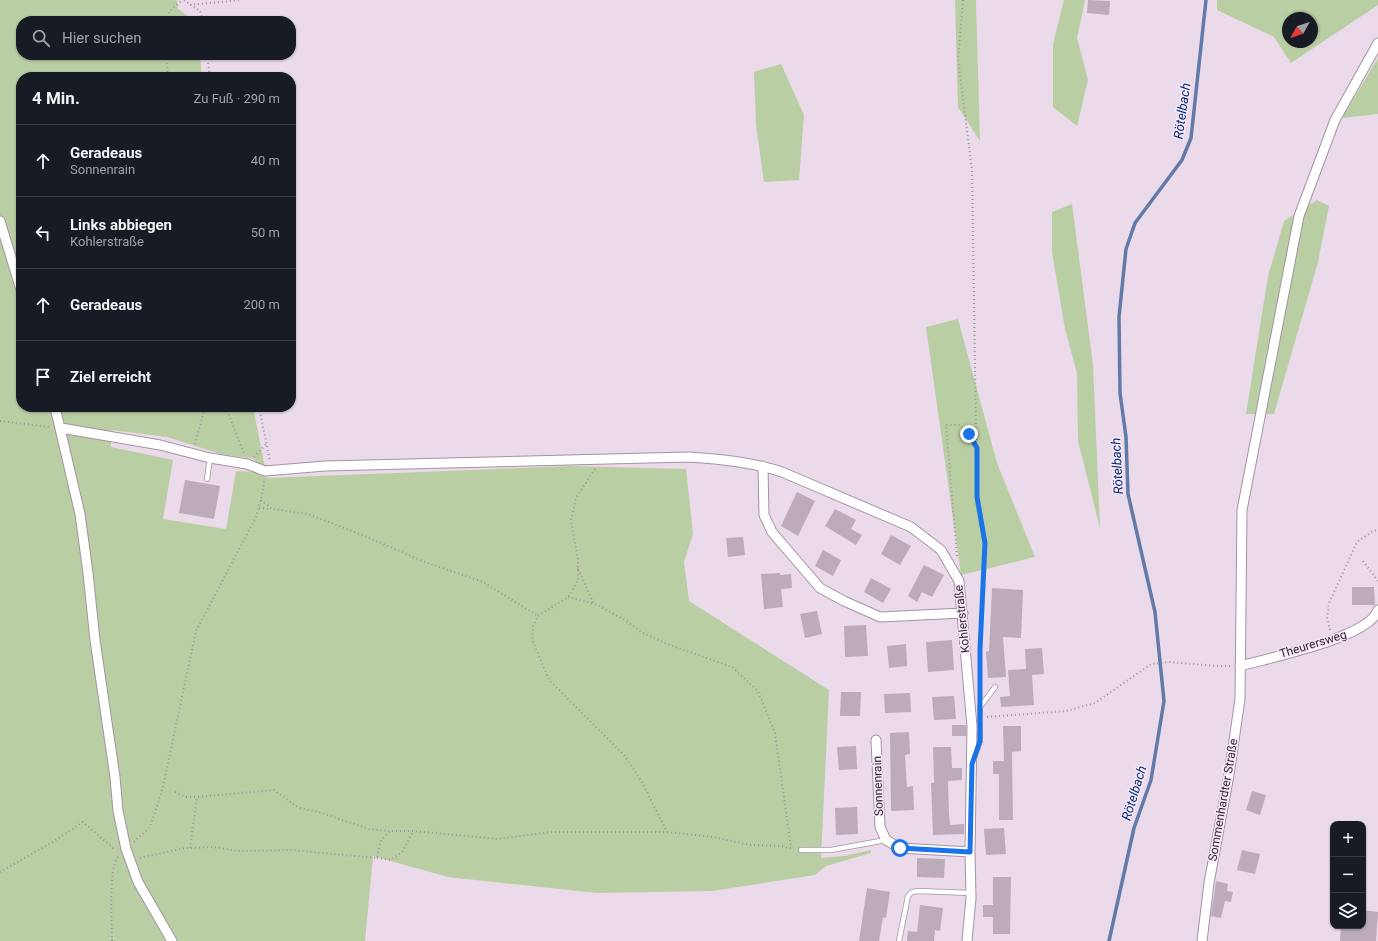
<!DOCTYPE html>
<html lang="de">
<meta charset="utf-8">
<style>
:root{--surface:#171b24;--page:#242831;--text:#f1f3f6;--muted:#9ea1a6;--line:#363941}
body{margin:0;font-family:Roboto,sans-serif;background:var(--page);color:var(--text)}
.controls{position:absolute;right:12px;bottom:12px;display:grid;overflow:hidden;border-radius:8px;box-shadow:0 1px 3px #0004}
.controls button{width:36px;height:36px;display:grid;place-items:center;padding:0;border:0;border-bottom:1px solid var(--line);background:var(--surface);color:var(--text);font:20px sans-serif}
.compass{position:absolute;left:1282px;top:12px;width:36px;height:36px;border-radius:50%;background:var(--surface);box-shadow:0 1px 3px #0004;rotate:230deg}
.stop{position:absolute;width:12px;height:12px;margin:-9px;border:3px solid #1a73e8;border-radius:50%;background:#fff}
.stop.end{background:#1a73e8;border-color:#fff;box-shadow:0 1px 4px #0008}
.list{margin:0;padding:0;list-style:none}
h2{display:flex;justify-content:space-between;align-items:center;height:52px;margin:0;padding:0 16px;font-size:17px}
h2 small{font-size:13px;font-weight:400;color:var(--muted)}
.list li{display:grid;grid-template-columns:26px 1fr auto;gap:12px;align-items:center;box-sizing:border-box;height:72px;padding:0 16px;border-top:1px solid var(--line)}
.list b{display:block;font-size:15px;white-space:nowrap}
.list p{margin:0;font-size:13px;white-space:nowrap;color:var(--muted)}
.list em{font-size:13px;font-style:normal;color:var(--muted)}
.icon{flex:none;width:22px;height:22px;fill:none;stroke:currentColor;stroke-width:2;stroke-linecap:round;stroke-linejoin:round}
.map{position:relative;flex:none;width:1378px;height:941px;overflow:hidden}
.search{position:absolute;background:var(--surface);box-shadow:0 1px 3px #0004;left:16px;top:16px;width:280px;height:44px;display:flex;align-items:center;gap:10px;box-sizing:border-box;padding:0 14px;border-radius:16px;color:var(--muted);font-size:15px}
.panel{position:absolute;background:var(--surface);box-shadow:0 1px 3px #0004;left:16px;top:72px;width:280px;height:340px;border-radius:16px}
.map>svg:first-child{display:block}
.green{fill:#bacea3;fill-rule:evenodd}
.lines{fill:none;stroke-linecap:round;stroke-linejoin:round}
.stream{stroke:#627aa7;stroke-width:3.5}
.building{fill:#bbabbb}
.lane-casing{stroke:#a494a3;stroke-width:6}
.street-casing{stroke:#a494a3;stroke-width:11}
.path{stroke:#9f929f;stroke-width:2;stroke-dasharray:1 3;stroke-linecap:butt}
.lane{stroke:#fff;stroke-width:4.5}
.street{stroke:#fff;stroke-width:9}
.route{stroke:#1a73e8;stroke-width:5}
.labels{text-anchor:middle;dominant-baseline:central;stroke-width:3;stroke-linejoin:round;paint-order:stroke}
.street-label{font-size:12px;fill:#322b32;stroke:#f8e7f8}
.water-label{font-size:13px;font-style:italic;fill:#002c72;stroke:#f8e7f8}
</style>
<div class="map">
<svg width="1378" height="941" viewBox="0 0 1378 941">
<rect width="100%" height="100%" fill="#ebdaea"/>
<path class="green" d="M0 0H177L178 9 195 21H21V55H200L202 77H21V407H253L267 478 570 466 686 469 693 534 684 562 689 601 829 690 821 858 844 856 871 850V853L826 866 815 875 712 891 597 893 448 877 373 856 365 941H0ZM111 430 167 437 221 454 255 459 254 472 236 471 226 529 163 519 173 460 111 447Z
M955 0H976L980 141 958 107Z
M1064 0H1085L1077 38 1088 80 1077 126 1053 107V44Z
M1217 0H1378V5L1291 63 1274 37 1217 10ZM1288 18H1312V42H1288Z
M1378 58V114L1342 118Z
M781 64 804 115 799 180 764 182 756 125 754 72Z
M1317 200 1329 206 1318 262 1274 414H1246L1268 276 1284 221Z
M1072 204 1093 365 1100 528 1078 441 1077 373 1065 329 1052 252V212Z
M958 319 997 463 1035 557 961 575 926 327Z"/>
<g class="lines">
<path class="stream" d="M1109 941 1134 828 1151 780 1164 701 1155 612 1128 494 1126 437 1120 393 1119 317 1126 249 1135 223 1182 160 1191 138 1206 0"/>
</g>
<path class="building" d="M1088 0 1110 1 1109 15 1087 13Z
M185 480 220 486 214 519 179 513Z
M797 492 815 501 798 536 781 526Z
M835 509 856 520 851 529 862 535 856 545 825 526Z
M891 535 911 546 900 565 881 554Z
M743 537 745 555 728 557 726 538Z
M823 550 841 560 833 576 815 566Z
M924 565 944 575 932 597 922 592 917 602 908 596Z
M780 573V575L791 574 792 588 781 589 783 607 764 609 761 574Z
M871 578 891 589 883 603 864 592Z
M1352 587H1374L1375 605H1352Z
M992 588 1023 590 1021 638 1003 637 1006 677 988 678 986 652 989 651Z
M817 611 822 634 805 638 800 614Z
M866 625 868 656 845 657 844 626Z
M952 640 954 670 928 672 926 642Z
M906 644 907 666 889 668 887 646Z
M1042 648 1044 674 1032 675 1034 705 1001 707 1000 697 1010 696 1008 670 1026 669 1025 649Z
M841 692H861L860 716H840Z
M910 693 911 712 885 713 884 694Z
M954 696 956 719 934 720 932 697Z
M952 725H966V736H952Z
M1003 726H1021V751L1012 752 1013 820H999V774H993V761H1004Z
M909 732 910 754 905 755 907 787 913 786 914 810 891 811 890 733Z
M856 746 857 769 839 770 837 747Z
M933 747H951L952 768H962V780L948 781 949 814 950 825 964 824V834L933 835 931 783H934Z
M1252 791 1266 795 1260 815 1246 810Z
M857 807 858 834 836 835 835 808Z
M1004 828 1006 854 986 855 984 829Z
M1242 850 1260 854 1255 874 1237 870Z
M917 858 945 859 944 878 917 877Z
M993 877H1011L1010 934H993V917H983V905H993Z
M1216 881 1228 884 1227 891 1233 892 1231 902 1225 901 1221 918 1211 916Z
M867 888 890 892 886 918 883 917 879 941H859Z
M920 905 943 908 940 931 935 930 934 941H907L908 931 917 932Z
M1363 910 1378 912 1376 941H1340L1341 926H1363Z"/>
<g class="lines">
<defs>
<path id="lane" d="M207 479 210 458
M974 758 980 741V707L995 687
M801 850H831L886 840
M899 941 908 896 912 892 919 891 971 893"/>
<path id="street" d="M0 221 21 290
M55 407 80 514 88 573 95 640 115 777 118 811 126 849 138 882 172 941
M61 428 160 445 210 458 247 464 265 471 325 466 689 457C720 459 751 462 782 472L911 527 941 550 959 581 972 726 970 852 971 898 967 941
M763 466 764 515 772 532 820 588 844 601 880 617 963 613
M1240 666C1268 658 1369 638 1378 610
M876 740 880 827 886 840 900 848 970 852
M1202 941 1209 883 1229 775 1240 699 1242 510 1299 216 1335 120 1378 43"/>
</defs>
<use href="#lane" class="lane-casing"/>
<use href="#street" class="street-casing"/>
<path class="path" d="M184 0 200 11 203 21
M963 0 958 59 972 170 977 497 985 543 980 649V691
M190 5 241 0
M166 21 169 12 182 0
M166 55 168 77
M207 55 210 77
M226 407 244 454
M259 407 270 461
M0 421 50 427
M195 444 205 407
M254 457 267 443
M595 469 576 498 571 520 578 560V581L568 597 538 616 533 626 532 639 549 680 624 755 641 780 667 832
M261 500 272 509 308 514 365 536 425 562 483 582 538 616
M259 508 271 509
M957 556 946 425H959L969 434 976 447
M1363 561 1378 581
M578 569 594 604
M568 597 595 604 625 620 641 632 667 644 732 667 758 691 775 733 791 848
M1330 630 1327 619 1329 603 1357 542 1373 531 1378 530
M987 717 1066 711 1095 703 1151 664 1169 662 1217 666H1231
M175 792 186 797H197L274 790 299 808 319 812 369 829 389 831
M134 842 150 827 162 791 196 631 256 517 263 491 264 481
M190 848 197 797
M140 858 185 848 213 847 238 851 291 850 377 858 381 840 390 831H413L498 839 551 832H667L713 837 751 845 781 846 794 849
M377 858 391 860 403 851 413 831
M0 872 51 843 83 822 113 848H116
M112 941C112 925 108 869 118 857"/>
<use href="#lane" class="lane"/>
<use href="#street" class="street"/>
</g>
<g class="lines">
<path class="route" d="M900 848 970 852 972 764 980 741V649L985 543 977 497V448L969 434"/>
</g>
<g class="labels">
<g class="street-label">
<text transform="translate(962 619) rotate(-96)">Kohlerstraße</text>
<text transform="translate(1313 644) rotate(-17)">Theurersweg</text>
<text transform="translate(878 786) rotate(-92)">Sonnenrain</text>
<text transform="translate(1223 800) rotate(-80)">Sommenhardter Straße</text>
</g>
<g class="water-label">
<text transform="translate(1182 111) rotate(-82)">Rötelbach</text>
<text transform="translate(1117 466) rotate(-93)">Rötelbach</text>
<text transform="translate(1134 793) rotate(-73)">Rötelbach</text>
</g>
</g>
</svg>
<div class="controls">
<button>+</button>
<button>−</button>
<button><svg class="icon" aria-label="layers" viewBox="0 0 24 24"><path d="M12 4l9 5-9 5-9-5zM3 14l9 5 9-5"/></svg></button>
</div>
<svg class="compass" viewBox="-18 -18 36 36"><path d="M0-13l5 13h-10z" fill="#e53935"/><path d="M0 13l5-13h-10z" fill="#9ea1a6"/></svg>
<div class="stop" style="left:900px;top:848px"></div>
<div class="stop end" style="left:969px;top:434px"></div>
<div class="search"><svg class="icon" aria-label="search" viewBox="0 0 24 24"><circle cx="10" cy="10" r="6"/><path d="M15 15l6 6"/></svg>Hier suchen</div>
<section class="panel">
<h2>4 Min.<small>Zu Fuß · 290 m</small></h2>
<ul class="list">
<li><svg class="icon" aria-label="ahead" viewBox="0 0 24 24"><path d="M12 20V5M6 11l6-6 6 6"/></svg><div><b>Geradeaus</b><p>Sonnenrain</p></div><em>40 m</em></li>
<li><svg class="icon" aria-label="left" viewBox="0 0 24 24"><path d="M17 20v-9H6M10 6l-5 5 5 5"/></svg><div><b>Links abbiegen</b><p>Kohlerstraße</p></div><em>50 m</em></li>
<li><svg class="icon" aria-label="ahead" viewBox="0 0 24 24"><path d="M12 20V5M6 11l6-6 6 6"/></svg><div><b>Geradeaus</b></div><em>200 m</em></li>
<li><svg class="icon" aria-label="arrive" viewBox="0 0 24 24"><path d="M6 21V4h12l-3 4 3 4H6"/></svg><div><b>Ziel erreicht</b></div></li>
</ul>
</section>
</div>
